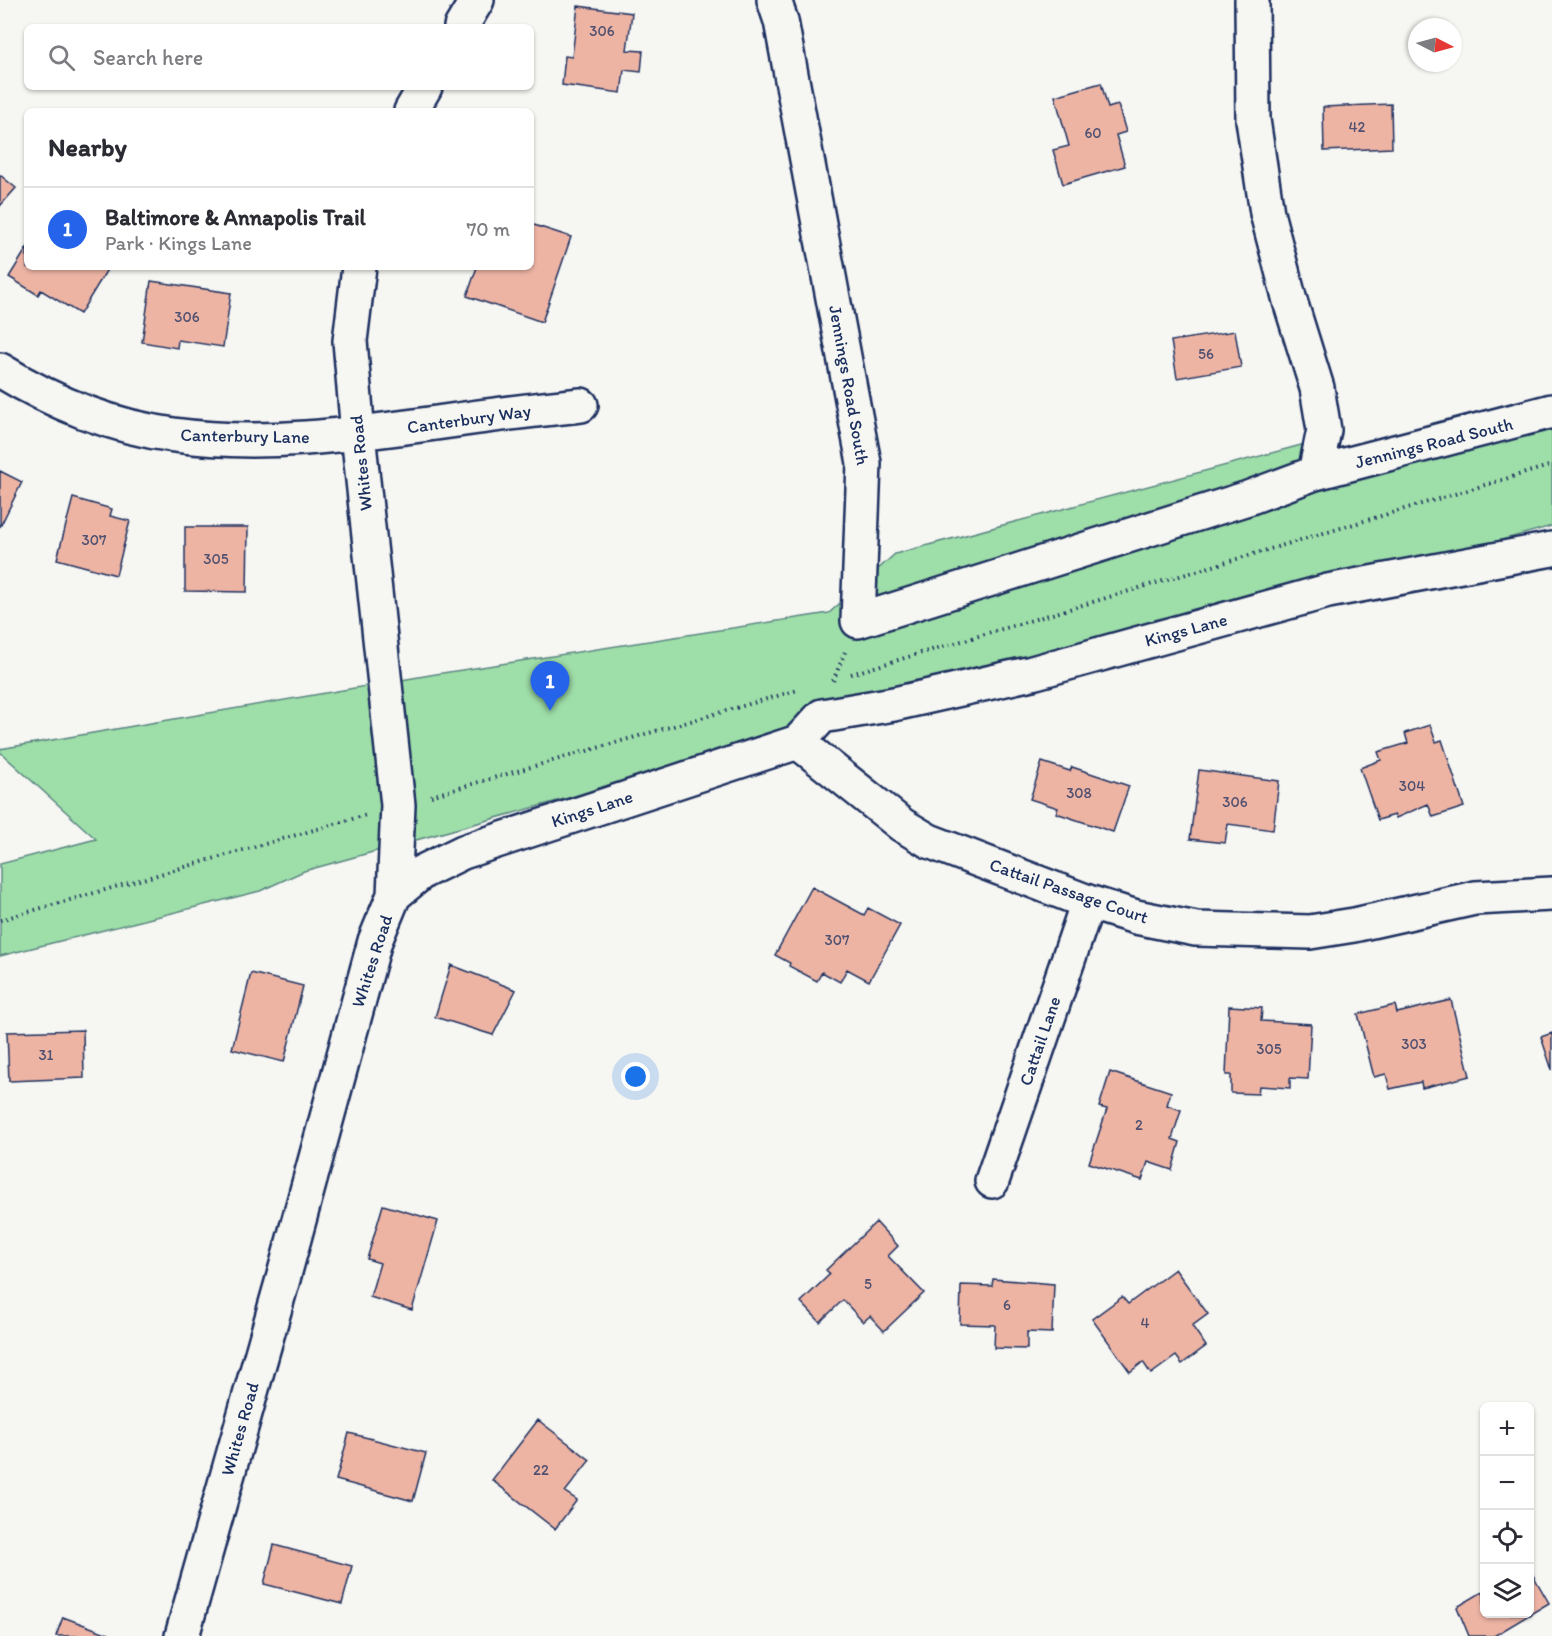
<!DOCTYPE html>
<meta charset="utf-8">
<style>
:root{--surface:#fff;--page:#f2f2f3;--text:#2b2b33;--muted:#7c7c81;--line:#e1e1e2;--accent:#2563eb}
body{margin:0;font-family:Itim,sans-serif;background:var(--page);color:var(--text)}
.controls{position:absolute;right:18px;bottom:18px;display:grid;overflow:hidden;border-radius:9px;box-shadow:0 2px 4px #0004}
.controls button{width:54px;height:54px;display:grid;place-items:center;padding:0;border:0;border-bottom:2px solid var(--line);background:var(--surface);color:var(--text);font:30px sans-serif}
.compass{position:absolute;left:1408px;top:18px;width:54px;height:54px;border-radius:50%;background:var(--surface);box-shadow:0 2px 4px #0004;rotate:96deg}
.you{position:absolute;left:636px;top:1077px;width:21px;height:21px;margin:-15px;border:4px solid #fff;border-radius:50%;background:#1a73e8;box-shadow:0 0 0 9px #1a73e833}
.badge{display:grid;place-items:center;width:39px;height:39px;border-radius:50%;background:var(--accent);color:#fff;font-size:20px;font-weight:700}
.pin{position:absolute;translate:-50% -50px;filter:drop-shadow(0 2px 3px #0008)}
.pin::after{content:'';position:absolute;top:32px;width:21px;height:18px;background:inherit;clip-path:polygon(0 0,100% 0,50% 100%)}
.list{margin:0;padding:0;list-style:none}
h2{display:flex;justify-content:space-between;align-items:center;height:78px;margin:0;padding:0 24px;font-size:26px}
h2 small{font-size:20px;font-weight:400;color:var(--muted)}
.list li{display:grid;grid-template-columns:39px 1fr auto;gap:18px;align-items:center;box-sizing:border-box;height:84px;padding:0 24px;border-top:2px solid var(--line)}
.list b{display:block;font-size:22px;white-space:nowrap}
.list p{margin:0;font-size:20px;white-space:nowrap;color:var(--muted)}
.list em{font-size:20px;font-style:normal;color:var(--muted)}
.icon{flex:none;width:33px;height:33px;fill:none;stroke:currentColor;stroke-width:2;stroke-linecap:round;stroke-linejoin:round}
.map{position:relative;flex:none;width:1552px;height:1636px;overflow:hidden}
.search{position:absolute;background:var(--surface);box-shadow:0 2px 4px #0004;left:24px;top:24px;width:510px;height:66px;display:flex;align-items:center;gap:15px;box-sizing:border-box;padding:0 21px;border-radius:9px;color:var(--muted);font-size:22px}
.panel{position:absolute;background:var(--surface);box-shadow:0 2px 4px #0004;left:24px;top:108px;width:510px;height:162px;border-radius:9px}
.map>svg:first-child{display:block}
.green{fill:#9edea8;stroke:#5c8683;stroke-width:1.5}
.building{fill:#edb4a4;stroke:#1b2f5e;stroke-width:1.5}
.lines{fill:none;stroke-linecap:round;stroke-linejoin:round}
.street-casing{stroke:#1b2f5e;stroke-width:38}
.path{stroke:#1b2f5e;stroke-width:4;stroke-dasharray:1.5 4.5;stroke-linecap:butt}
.street{stroke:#f6f6f2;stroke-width:33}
.labels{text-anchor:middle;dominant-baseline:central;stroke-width:4.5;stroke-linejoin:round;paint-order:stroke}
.number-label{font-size:15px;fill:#505070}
.street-label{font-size:18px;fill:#1b2f5e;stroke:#f6f6f2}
</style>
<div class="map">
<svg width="1552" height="1636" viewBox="0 0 1552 1636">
<rect width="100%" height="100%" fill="#f6f6f2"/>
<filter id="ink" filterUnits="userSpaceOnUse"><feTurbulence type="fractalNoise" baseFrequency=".0167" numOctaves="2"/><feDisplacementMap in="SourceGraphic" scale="12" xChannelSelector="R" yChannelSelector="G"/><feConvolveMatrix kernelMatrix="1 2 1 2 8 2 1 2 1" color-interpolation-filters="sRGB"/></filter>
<g filter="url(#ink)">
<path class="green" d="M1552 417V526L304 871 260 891 0 956V864L96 839 0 752V749L436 674 829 613 895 554 1305 444 1311 488Z"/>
<path class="building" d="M578 6 632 13 627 50 643 51 641 72 624 70 621 93 562 85 565 56 572 57Z
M1101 83 1108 108 1118 105 1126 132 1116 135 1125 166 1063 184 1053 150 1069 146 1055 96Z
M1391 104 1392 148 1324 151 1323 107Z
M0 175 16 188 0 206Z
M531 224 571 237 542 322 467 296 477 267H531Z
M27 248V267L108 268 80 314 41 290 38 295 9 277Z
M151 281 231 293 223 347 178 340 177 348 142 342Z
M1235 331 1241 367 1177 378 1171 341Z
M0 471 22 482 0 527Z
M73 498 112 509 110 516 130 521 116 575 57 559Z
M185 527H248L247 592 185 591Z
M1430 725 1436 742 1442 740 1464 807 1433 817 1428 804 1396 818 1395 815 1378 820 1360 768 1381 760 1378 752 1408 743 1405 733Z
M1042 762 1070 771 1072 767 1129 786 1113 832 1056 813 1058 808 1030 799Z
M1199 770 1279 781 1273 830 1228 824 1225 843 1190 839Z
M812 887 864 915 868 908 900 925 869 981 847 969 840 982 822 972 817 981 789 966 790 963 775 955Z
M451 965 516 990 493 1035 435 1017Z
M251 973 303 986 284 1062 232 1049Z
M1451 1000 1470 1076 1422 1088 1421 1082 1390 1089 1386 1074 1374 1077 1358 1014 1395 1005 1397 1013Z
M1229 1006 1262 1008 1261 1021 1311 1024 1308 1079 1290 1078V1088L1259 1086 1258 1094 1231 1093V1075H1226Z
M83 1030 84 1078 9 1081 7 1032Z
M1552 1033V1070L1541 1037Z
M1110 1072 1171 1092 1167 1105 1181 1110 1172 1139 1180 1142 1172 1170 1148 1162 1142 1180 1089 1163 1107 1109 1099 1107Z
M383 1205 438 1221 412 1310 370 1297 380 1263 367 1259Z
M876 1222 898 1246 888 1256 924 1293 884 1331 870 1316 863 1322 843 1300 820 1322 801 1302 830 1274 826 1270Z
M1175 1269 1208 1314 1192 1326 1206 1346 1182 1364 1176 1356 1151 1374 1143 1362 1130 1372 1092 1319 1122 1297 1128 1304Z
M993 1279 1054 1284 1052 1333 1027 1332V1349L994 1348 995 1325 960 1324 961 1285 992 1286Z
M538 1420 590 1460 565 1492 577 1500 555 1529 492 1480Z
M349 1433 426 1453 413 1501 336 1480Z
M274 1545 352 1566 342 1604 264 1584Z
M1530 1570 1549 1603 1494 1636H1469L1457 1607 1484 1591V1614H1530Z
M63 1617 114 1636H56Z"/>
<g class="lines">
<defs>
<path id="street" d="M774 0 781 21 864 463 858 621 1248 498 1315 473 1552 411
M1252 0 1253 120 1267 213 1290 301 1317 388 1324 430 1315 473
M461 27 477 0
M411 111 425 87
M0 370C52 402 113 427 174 435 262 447 349 435 436 423 484 416 532 410 581 405
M798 742 902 825 929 841 1088 902 1136 917 1196 929 1310 932 1354 925 1475 898 1552 894
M394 895 422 872 463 852 798 742 822 716 894 704 1032 673 1328 591 1552 549
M992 1181 1088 902
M182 1636 283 1279 375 941 394 895 398 805 358 434 350 341 359 267"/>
</defs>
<use href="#street" class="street-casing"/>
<path class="path" d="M851 674 1552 465
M833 681 845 652
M431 796 798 690
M0 920 366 815"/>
<use href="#street" class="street"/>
</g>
</g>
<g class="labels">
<g class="number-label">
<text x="602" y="31">306</text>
<text x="1357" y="127">42</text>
<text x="1093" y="133">60</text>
<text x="187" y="317">306</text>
<text x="1206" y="354">56</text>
<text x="94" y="540">307</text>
<text x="216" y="559">305</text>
<text x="1412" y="786">304</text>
<text x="1079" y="793">308</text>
<text x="1235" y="802">306</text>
<text x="837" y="940">307</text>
<text x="1414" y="1044">303</text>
<text x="1269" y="1049">305</text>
<text x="46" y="1055">31</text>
<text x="1139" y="1125">2</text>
<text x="868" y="1284">5</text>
<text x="1007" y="1305">6</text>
<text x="1145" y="1323">4</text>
<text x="541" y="1470">22</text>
</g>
<g class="street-label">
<text transform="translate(849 385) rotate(80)">Jennings Road South</text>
<text transform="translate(469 419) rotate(-8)">Canterbury Way</text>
<text transform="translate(245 436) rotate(1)">Canterbury Lane</text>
<text transform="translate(1434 443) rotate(-14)">Jennings Road South</text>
<text transform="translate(361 463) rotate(-96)">Whites Road</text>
<text transform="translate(1186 630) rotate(-15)">Kings Lane</text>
<text transform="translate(592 809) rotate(-18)">Kings Lane</text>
<text transform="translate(1069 891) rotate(19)">Cattail Passage Court</text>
<text transform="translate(372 961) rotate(-72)">Whites Road</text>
<text transform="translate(1040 1041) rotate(-71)">Cattail Lane</text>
<text transform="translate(240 1429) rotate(-74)">Whites Road</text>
</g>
</g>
</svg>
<div class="controls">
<button>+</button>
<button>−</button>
<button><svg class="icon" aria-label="locate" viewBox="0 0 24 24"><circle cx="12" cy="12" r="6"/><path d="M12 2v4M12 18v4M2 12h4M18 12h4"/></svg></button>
<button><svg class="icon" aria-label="layers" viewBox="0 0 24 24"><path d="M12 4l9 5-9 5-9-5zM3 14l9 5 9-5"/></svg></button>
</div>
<svg class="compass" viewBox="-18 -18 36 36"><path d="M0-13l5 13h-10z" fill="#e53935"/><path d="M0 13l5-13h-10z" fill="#7c7c81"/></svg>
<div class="you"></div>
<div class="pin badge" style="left:550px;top:711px">1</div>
<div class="search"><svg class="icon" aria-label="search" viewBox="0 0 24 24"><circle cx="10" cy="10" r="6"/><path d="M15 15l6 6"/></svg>Search here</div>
<section class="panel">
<h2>Nearby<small></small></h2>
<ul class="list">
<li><span class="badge">1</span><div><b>Baltimore &amp; Annapolis Trail</b><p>Park · Kings Lane</p></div><em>70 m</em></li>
</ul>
</section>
</div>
